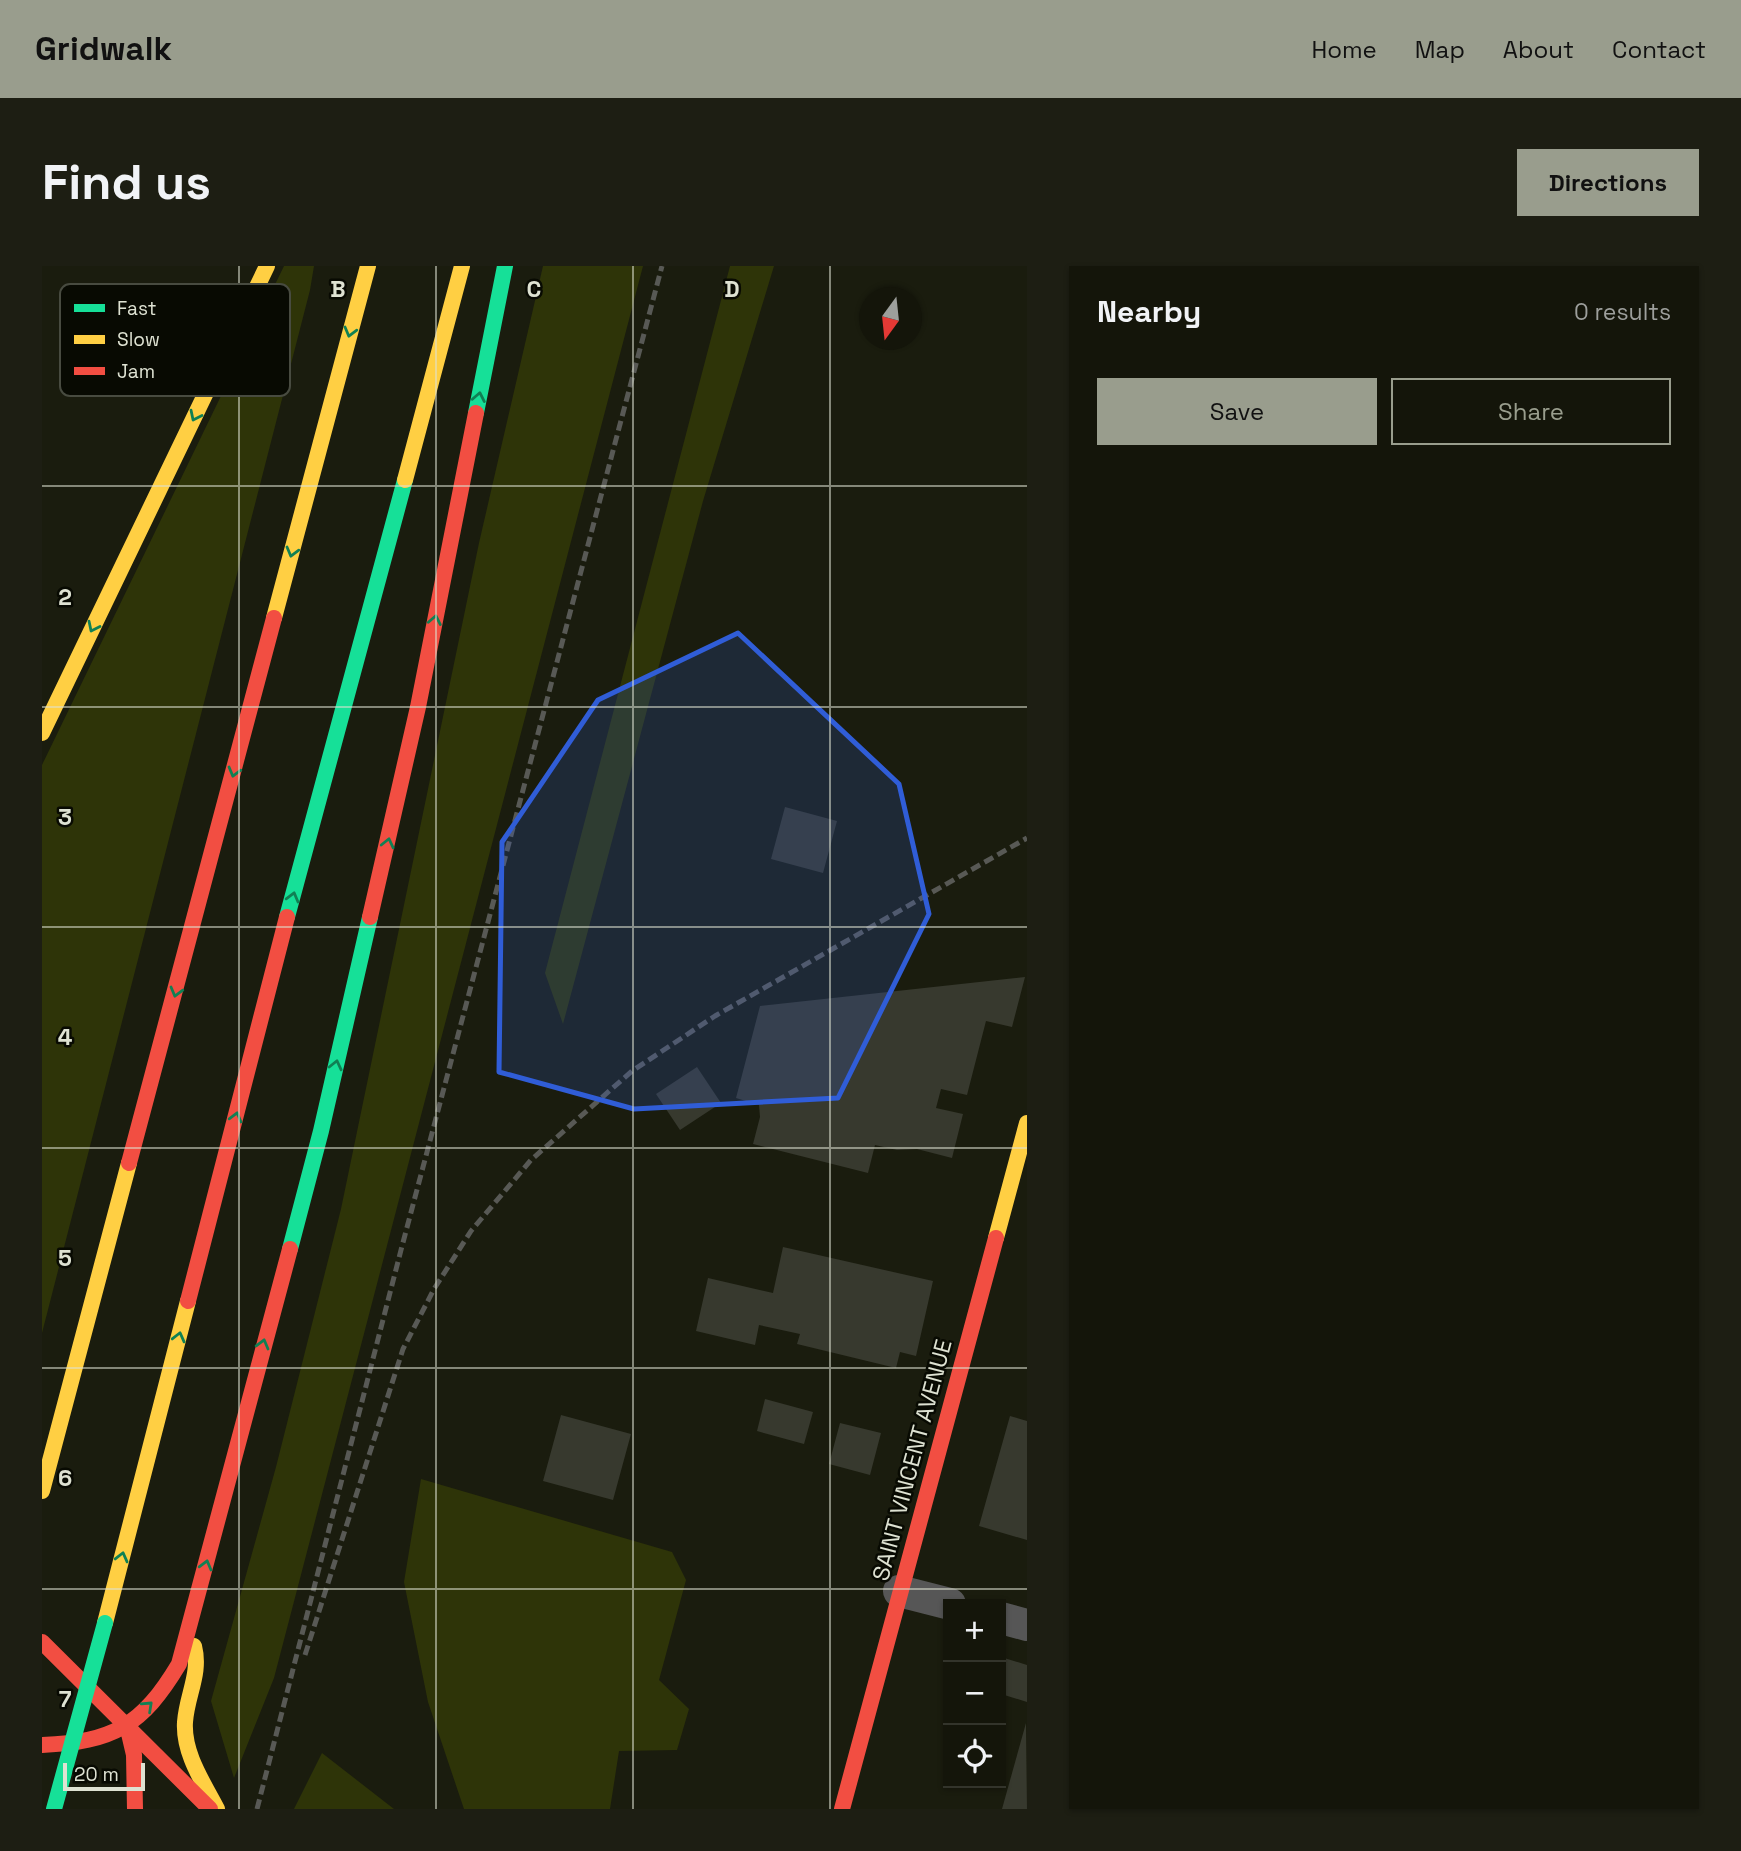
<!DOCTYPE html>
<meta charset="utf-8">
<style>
:root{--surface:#14150a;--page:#1d1e13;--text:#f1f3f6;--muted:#9d9f9c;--line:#33342b;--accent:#999d8d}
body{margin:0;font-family:"Space Grotesk",sans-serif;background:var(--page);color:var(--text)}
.controls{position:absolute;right:21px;bottom:21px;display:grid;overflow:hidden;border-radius:0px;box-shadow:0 2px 5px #0004}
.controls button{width:63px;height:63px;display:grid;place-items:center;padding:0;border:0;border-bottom:2px solid var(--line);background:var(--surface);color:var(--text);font:35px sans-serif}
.compass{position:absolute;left:817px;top:21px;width:63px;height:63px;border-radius:50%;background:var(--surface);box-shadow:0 2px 5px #0004;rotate:195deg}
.scale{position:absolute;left:21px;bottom:18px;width:82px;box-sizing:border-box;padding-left:7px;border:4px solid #dee2d2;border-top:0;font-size:19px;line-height:24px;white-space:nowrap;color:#dee2d2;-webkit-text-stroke:5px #080a02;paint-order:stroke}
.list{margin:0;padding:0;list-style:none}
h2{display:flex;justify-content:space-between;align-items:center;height:91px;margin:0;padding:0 28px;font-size:30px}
h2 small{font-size:23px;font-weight:400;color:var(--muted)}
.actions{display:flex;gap:14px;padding:21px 28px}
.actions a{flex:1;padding:16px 0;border:2px solid var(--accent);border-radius:0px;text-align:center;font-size:24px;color:var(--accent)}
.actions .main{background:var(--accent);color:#111}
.icon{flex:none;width:38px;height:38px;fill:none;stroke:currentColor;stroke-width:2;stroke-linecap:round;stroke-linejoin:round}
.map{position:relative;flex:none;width:985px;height:1543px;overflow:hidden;border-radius:0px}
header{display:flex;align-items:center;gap:42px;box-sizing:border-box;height:98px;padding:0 35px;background:var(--accent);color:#111}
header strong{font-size:33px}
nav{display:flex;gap:38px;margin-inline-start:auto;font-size:24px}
.intro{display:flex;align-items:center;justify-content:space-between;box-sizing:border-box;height:168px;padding:0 42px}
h1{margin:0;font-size:49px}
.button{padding:18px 32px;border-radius:0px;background:var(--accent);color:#111;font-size:24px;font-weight:700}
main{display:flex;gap:42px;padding:0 42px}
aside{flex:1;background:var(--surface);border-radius:0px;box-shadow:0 2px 5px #0004}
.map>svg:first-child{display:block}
.green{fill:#2e3408}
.building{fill:#37392e}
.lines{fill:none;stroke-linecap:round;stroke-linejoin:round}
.street{stroke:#565656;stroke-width:32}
.fast{stroke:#16e098;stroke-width:16}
.slow{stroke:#ffcf43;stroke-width:16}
.jam{stroke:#f24e42;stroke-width:16}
.rail{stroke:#585955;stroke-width:5;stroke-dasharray:10 5;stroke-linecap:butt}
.fast-bridge{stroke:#16e098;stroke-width:16}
.oneway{stroke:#108054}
.marked{fill:#305dd7;fill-opacity:0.2;stroke:#305dd7;stroke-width:5;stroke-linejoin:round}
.grid{fill:none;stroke:#dee2d2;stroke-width:2;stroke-opacity:0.55}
.labels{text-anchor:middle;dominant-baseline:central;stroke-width:5;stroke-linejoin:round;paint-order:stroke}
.street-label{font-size:23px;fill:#dee2d2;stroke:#080a02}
.key{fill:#080a02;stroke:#484b40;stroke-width:2}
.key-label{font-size:19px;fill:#dee2d2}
.grid-label{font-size:23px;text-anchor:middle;font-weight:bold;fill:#dee2d2;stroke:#080a02;stroke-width:5;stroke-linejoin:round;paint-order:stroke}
</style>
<header>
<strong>Gridwalk</strong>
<nav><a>Home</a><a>Map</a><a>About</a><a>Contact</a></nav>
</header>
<div class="intro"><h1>Find us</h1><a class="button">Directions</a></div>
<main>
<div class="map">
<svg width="985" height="1543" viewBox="0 0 985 1543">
<rect width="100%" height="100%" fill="#1a1c0e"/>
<path class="green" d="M242 0H272L268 24 0 1067V499Z
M501 0H601L232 1412 192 1512 169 1435 234 1201 299 943 437 277Z
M688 0H732L661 235 521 758 503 707Z
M379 1213 630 1286 644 1314 617 1414 647 1443 635 1484 577 1485 568 1543H422L386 1436 362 1316Z
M280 1487 352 1543H252Z"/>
<path class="building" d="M743 541 795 555 781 607 729 593Z
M983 711 970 761 944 755 925 829 899 823 894 842 921 848 910 892 875 883 855 884 833 879 826 907 711 878 718 851 717 839 694 832 718 740Z
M655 801 679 837 638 864 614 828Z
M741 981 891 1015 874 1090 858 1086 854 1102 755 1078 758 1068 717 1059 713 1079 654 1065 666 1012 731 1027Z
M723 1133 771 1146 762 1178 715 1165Z
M519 1149 589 1168 571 1234 501 1215Z
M968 1150 985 1155V1274L937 1260Z
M798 1157 839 1167 828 1209 787 1198Z
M959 1391 985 1399V1436L959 1428Z
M984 1457 985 1543H960Z"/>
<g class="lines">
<path class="street" d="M857 1325 908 1338
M959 1352 985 1359"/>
<path class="fast" d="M434 147 463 0
M245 651 363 214
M248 983 279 865 328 651"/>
<path class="slow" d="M363 214 420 0
M232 352 326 0
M0 467 225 0
M954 972 985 857
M0 1225 87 897
M63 1357 146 1035
M152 1380C159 1408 145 1428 143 1456 141 1487 161 1516 175 1543"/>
<path class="jam" d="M328 651 376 441 434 147
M87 897 232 352
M146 1035 245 651
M0 1376 168 1543
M85 1459 92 1489 93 1543
M0 1479C71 1476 100 1460 137 1398L248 983
M800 1543 954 972"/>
<path class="rail" d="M263 1389 361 1083 392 1023 429 965 489 894 590 805 673 750 985 572
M215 1543 359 984 620 0"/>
<path class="fast-bridge" d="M12 1543 63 1357"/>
</g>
<defs><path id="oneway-chevron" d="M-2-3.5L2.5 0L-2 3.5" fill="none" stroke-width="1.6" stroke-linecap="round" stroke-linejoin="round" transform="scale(1.75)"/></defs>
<g class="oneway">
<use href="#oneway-chevron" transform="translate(308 66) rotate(105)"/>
<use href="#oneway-chevron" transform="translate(437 131) rotate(-79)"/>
<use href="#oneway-chevron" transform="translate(153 150) rotate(116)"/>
<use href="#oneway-chevron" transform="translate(250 286) rotate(105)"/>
<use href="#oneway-chevron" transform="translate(393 354) rotate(-79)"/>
<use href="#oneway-chevron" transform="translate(51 361) rotate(116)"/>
<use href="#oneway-chevron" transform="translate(192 506) rotate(105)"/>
<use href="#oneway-chevron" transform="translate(346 577) rotate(-77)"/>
<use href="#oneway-chevron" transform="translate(251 631) rotate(-75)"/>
<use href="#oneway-chevron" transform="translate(134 726) rotate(105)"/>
<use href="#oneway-chevron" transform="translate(294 799) rotate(-77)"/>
<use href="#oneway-chevron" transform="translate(194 851) rotate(-75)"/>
<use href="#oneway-chevron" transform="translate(137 1071) rotate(-76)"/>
<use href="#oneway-chevron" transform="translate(221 1078) rotate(-75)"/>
<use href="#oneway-chevron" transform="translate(80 1291) rotate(-76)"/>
<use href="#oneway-chevron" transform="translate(164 1299) rotate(-75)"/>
<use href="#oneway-chevron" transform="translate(106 1440) rotate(-43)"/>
</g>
<path class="marked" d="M696 367 857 518 887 648 796 832 592 843 457 806 460 576 556 434Z"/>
<path class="grid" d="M197 0V1543M394 0V1543M591 0V1543M788 0V1543M0 220H985M0 441H985M0 661H985M0 882H985M0 1102H985M0 1323H985"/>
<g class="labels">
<g class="street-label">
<text transform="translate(870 1194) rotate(-75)">SAINT VINCENT AVENUE</text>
</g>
</g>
<rect x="18" y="18" width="230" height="112" rx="10" class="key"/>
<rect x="32" y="38" width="31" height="8" fill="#16e098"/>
<rect x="32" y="69" width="31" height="9" fill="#ffcf43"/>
<rect x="32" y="101" width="31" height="8" fill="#f24e42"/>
<g class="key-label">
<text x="75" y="49">Fast</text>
<text x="75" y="80">Slow</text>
<text x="75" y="112">Jam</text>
</g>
<g class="grid-label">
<text x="296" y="31">B</text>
<text x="492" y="31">C</text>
<text x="690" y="31">D</text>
<text x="23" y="339">2</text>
<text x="23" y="559">3</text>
<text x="23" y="779">4</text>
<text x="23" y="1000">5</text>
<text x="23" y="1220">6</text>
<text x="23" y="1441">7</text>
</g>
</svg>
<div class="controls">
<button>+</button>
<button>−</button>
<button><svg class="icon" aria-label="locate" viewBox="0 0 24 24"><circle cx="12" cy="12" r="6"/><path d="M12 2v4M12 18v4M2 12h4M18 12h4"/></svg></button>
</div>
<svg class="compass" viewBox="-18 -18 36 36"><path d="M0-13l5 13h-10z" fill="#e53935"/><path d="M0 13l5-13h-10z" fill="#9d9f9c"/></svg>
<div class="scale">20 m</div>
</div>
<aside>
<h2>Nearby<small>0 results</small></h2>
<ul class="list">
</ul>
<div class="actions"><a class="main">Save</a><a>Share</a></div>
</aside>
</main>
